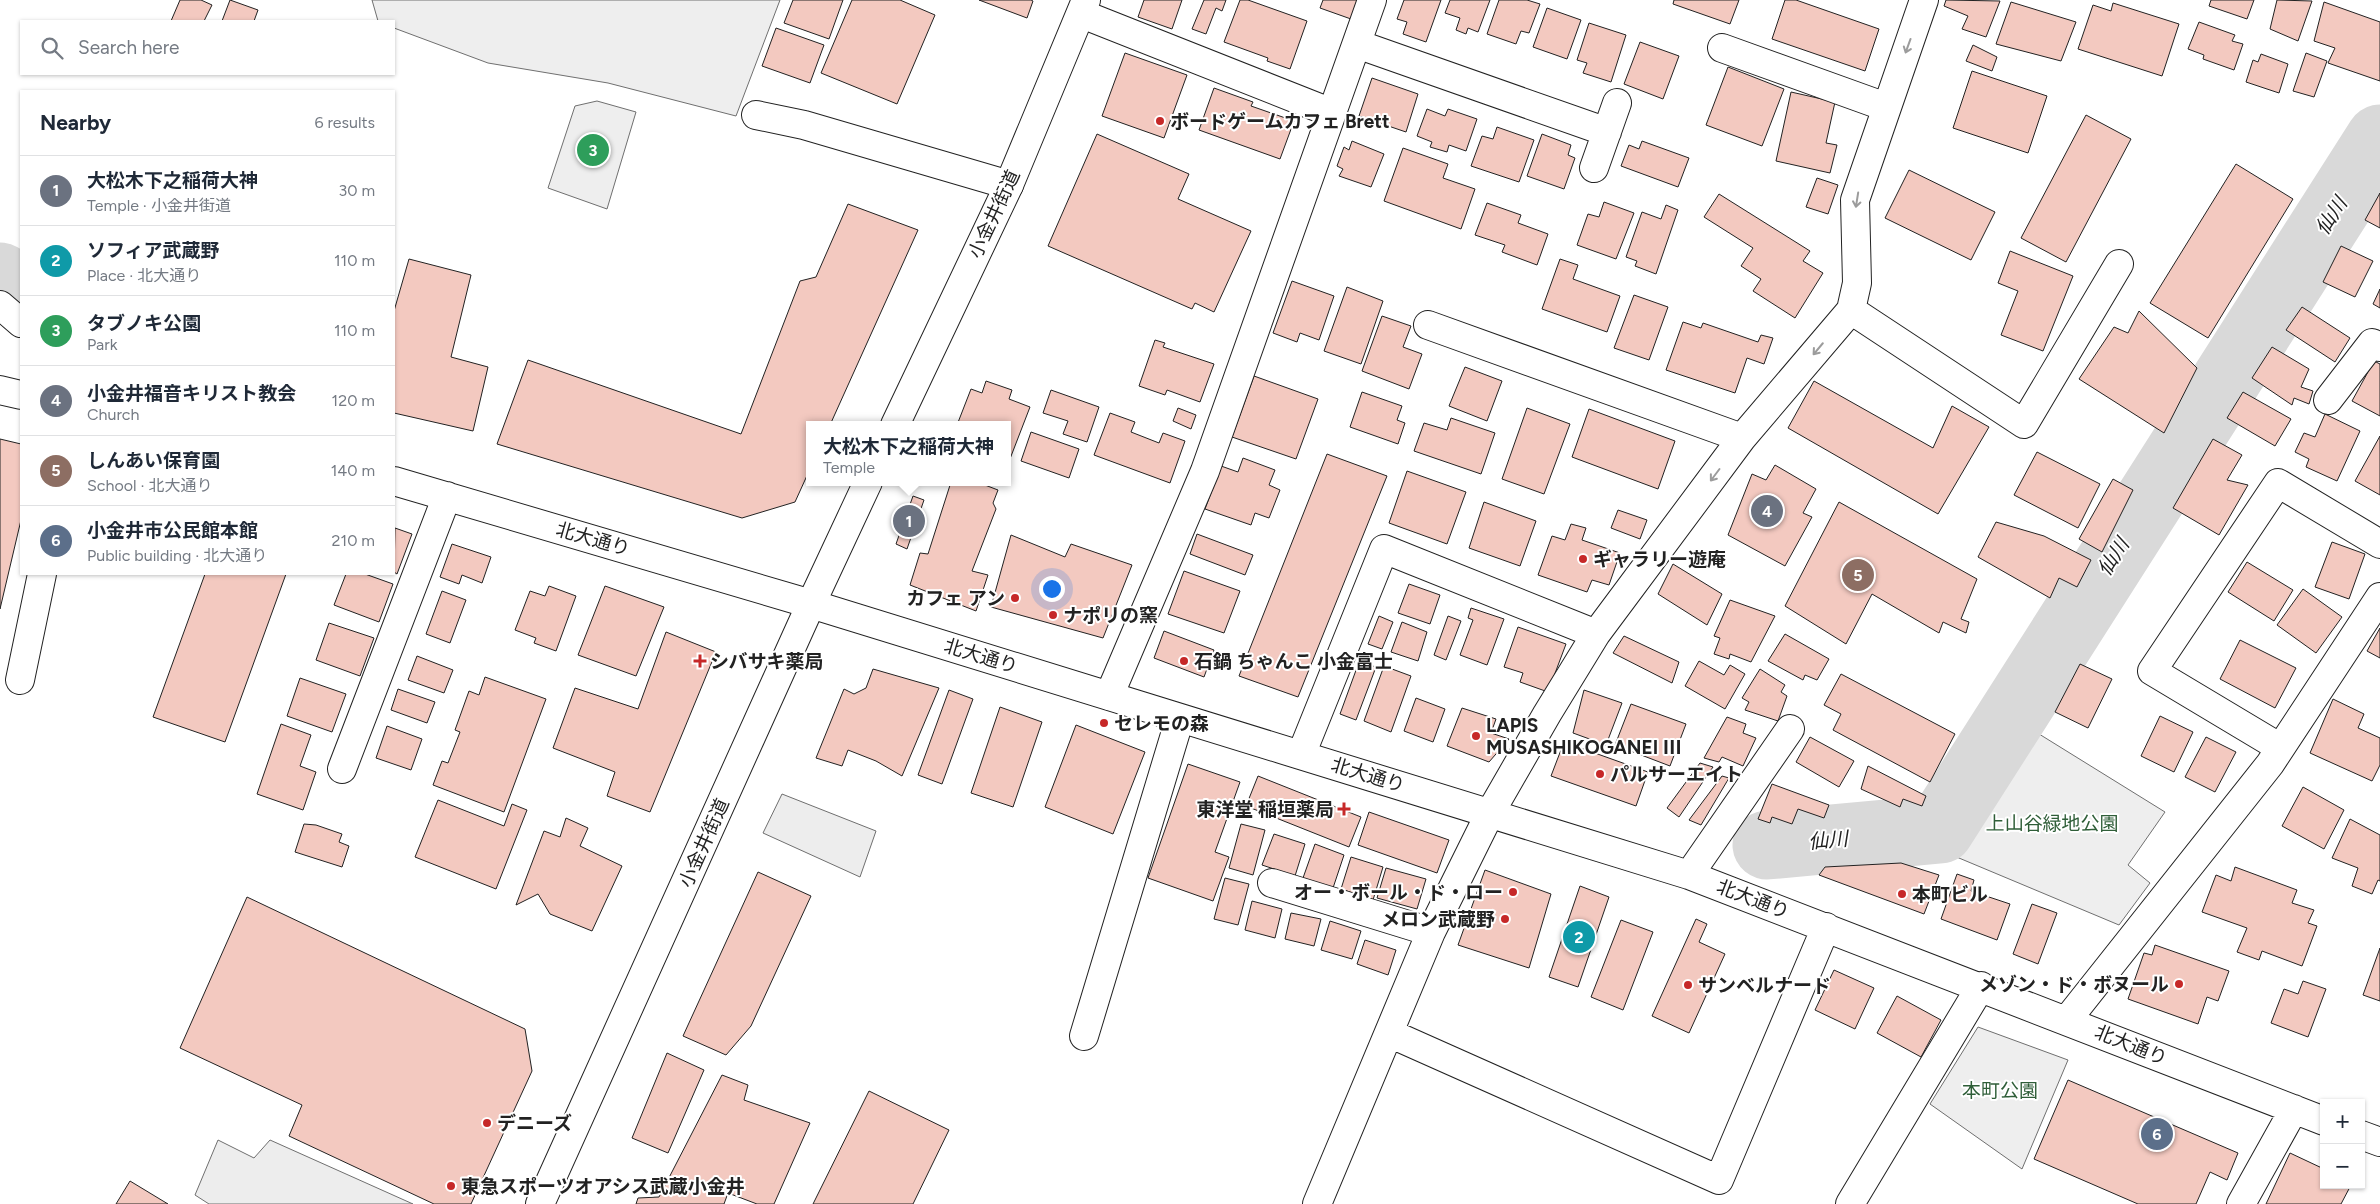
<!DOCTYPE html>
<meta charset="utf-8">
<style>
:root{--surface:#fff;--page:#f6f6f7;--text:#1f2937;--muted:#747a83;--line:#e0e1e3;--accent:#0b8043}
body{margin:0;font-family:Figtree,"Noto Sans JP",sans-serif;background:var(--page);color:var(--text)}
.controls{position:absolute;right:15px;bottom:15px;display:grid;overflow:hidden;border-radius:0px;box-shadow:0 1px 4px #0004}
.controls button{width:45px;height:45px;display:grid;place-items:center;padding:0;border:0;border-bottom:1px solid var(--line);background:var(--surface);color:var(--text);font:25px sans-serif}
.you{position:absolute;left:1051px;top:588px;width:18px;height:18px;margin:-12px;border:4px solid #fff;border-radius:50%;background:#1a73e8;box-shadow:0 0 0 8px #1a73e833}
.badge{display:grid;place-items:center;width:32px;height:32px;border-radius:50%;background:var(--accent);color:#fff;font-size:16px;font-weight:700}
.pin{position:absolute;translate:-50% -50%;border:2px solid #fff;box-shadow:0 1px 5px #0006}
.popup{position:absolute;left:806px;top:421px;width:205px;height:65px;box-sizing:border-box;display:grid;place-content:center;border-radius:0px;background:var(--surface);filter:drop-shadow(0 1px 4px #0005);font-size:16px;white-space:nowrap;color:var(--muted)}
.popup b{font-size:19px;color:var(--text)}
.popup::after{content:'';position:absolute;left:50%;top:100%;margin-left:-10px;border:10px solid transparent;border-top-color:var(--surface)}
.list{margin:0;padding:0;list-style:none}
h2{display:flex;justify-content:space-between;align-items:center;height:65px;margin:0;padding:0 20px;font-size:21px}
h2 small{font-size:16px;font-weight:400;color:var(--muted)}
.list li{display:grid;grid-template-columns:32px 1fr auto;gap:15px;align-items:center;box-sizing:border-box;height:70px;padding:0 20px;border-top:1px solid var(--line)}
.list b{display:block;font-size:19px;white-space:nowrap}
.list p{margin:0;font-size:16px;white-space:nowrap;color:var(--muted)}
.list em{font-size:16px;font-style:normal;color:var(--muted)}
.icon{flex:none;width:28px;height:28px;fill:none;stroke:currentColor;stroke-width:2;stroke-linecap:round;stroke-linejoin:round}
.map{position:relative;flex:none;width:2380px;height:1204px;overflow:hidden}
.search{position:absolute;background:var(--surface);box-shadow:0 1px 4px #0004;left:20px;top:20px;width:375px;height:55px;display:flex;align-items:center;gap:12px;box-sizing:border-box;padding:0 18px;border-radius:0px;color:var(--muted);font-size:19px}
.panel{position:absolute;background:var(--surface);box-shadow:0 1px 4px #0004;left:20px;top:90px;width:375px;height:485px;border-radius:0px}
.map>svg:first-child{display:block}
.green{fill:#eee;stroke:#6f6f6f}
.parking{fill:#ededed;stroke:#6f6f6f}
.lines{fill:none;stroke-linecap:round;stroke-linejoin:round}
.river{stroke:#d9d9d9;stroke-width:69}
.building{fill:#f3c9c0;stroke:#222}
.minor-casing{stroke:#222;stroke-width:30}
.major-casing{stroke:#222;stroke-width:30}
.minor{stroke:#fff;stroke-width:28}
.major{stroke:#fff;stroke-width:28}
.oneway{stroke:#9c9c9c}
.poi-dot{fill:#c62828;stroke:#fff;stroke-width:2}
.labels{text-anchor:middle;dominant-baseline:central;stroke-width:4;stroke-linejoin:round;paint-order:stroke}
.poi-label{font-size:19px;font-weight:bold;fill:#222;stroke:#fff;text-anchor:start}
.street-label{font-size:19px;fill:#222;stroke:#fff}
.park-label{font-size:19px;fill:#2f5e38;stroke:#fff}
.water-label{font-size:20px;font-style:italic;fill:#222;stroke:#fff}
</style>
<div class="map">
<svg width="2380" height="1204" viewBox="0 0 2380 1204">
<rect width="100%" height="100%" fill="#fff"/>
<path class="green" d="M372 0H780L736 116 608 83 488 63 394 28V21H378Z
M597 101 636 112 607 209 548 188 575 106Z
M2031 729 2165 812 2128 865 2150 883 2119 925 1947 853Z
M1978 1027 2068 1060 2022 1169 1930 1104Z"/>
<path class="parking" d="M782 794 876 831 860 877 763 833Z
M218 1140 254 1158 270 1140 413 1204H209L195 1195Z"/>
<g class="lines">
<path class="river" d="M0 277 21 289
M1767 845 1940 829 2380 139"/>
</g>
<path class="building" d="M180 0H201L212 5 204 21H171Z
M230 0 258 10 254 21H222Z
M793 0H843L829 39 784 23Z
M852 0H900L935 15 897 104 821 73Z
M979 0H1031L1033 1 1027 18Z
M1144 0H1182L1172 29 1138 17Z
M1204 0H1226L1222 11 1216 8 1206 34 1192 29Z
M1240 0H1248L1307 21 1290 69 1267 61 1268 58 1224 42Z
M1323 0H1358L1351 19 1320 8Z
M1404 0H1441L1426 42 1403 34 1407 22 1397 19Z
M1450 0H1490L1478 32 1468 28 1466 34 1456 30 1460 18 1445 13Z
M1499 0H1527L1540 4 1529 33 1521 31 1516 44 1487 34Z
M1674 0H1739L1730 24 1673 4Z
M1785 0H1796L1879 29 1865 71 1772 39Z
M1946 0 2000 1 1986 37 1962 29 1968 16 1944 6Z
M2211 0H2254L2247 19 2209 6Z
M2277 0 2312 1 2298 41 2270 29Z
M2011 2 2076 22 2061 61 1996 44Z
M2324 2 2380 22V81L2328 63 2335 48 2314 41Z
M2113 3 2179 24 2162 76 2078 49 2093 5 2111 11Z
M1547 8 1581 20 1567 59 1533 47Z
M2199 22 2235 35 2232 41 2243 44 2234 70 2203 59 2204 55 2188 49Z
M1589 23 1626 35 1611 82 1583 73 1587 63 1577 60Z
M776 28 824 45 810 83 762 66Z
M1640 42 1679 56 1663 99 1624 84Z
M1973 45 1997 57 1992 71 1966 61Z
M1125 53 1187 75 1164 138 1102 116Z
M2306 53 2327 61 2314 97 2293 91Z
M2261 54 2288 64 2279 93 2246 82 2253 60 2258 62Z
M1728 67 1784 89 1762 146 1706 125Z
M1972 71 2047 96 2028 153 1953 128Z
M1372 78 1418 94 1406 132 1359 116Z
M1214 88 1253 102 1251 106 1294 121 1280 159 1199 130Z
M1791 92 1835 102 1826 143 1837 145 1830 173 1776 161Z
M1427 109 1445 116 1448 109 1477 119 1466 151 1449 145 1447 152 1430 147 1432 142 1417 136Z
M2086 115 2131 139 2066 262 2021 238Z
M1497 127 1534 140 1519 182 1471 166 1482 136 1493 139Z
M1097 134 1189 174 1178 199 1251 231 1214 312 1195 303 1192 309 1048 246Z
M1542 134 1571 145 1568 155 1575 158 1564 189 1527 176Z
M1352 141 1384 154 1371 187 1339 176 1343 169 1337 166 1344 147 1349 150Z
M1642 141 1689 158 1678 187 1621 166 1629 145 1639 149Z
M1403 148 1448 164 1443 178 1475 189 1461 229 1384 201Z
M2236 164 2293 199 2208 338 2150 303Z
M1909 170 1995 212 1971 260 1885 218Z
M1817 178 1838 185 1828 214 1806 207Z
M2380 193V228L2365 220Z
M1719 194 1810 251 1803 261 1823 273 1795 318 1753 291 1761 279 1741 266 1753 248 1704 217Z
M1604 202 1634 213 1616 259 1577 245 1588 214 1599 217Z
M1487 203 1521 215 1518 223 1548 234 1537 265 1502 252 1505 245 1475 235Z
M848 204 918 230 830 425H810V469L795 502 742 518 497 444 528 360 741 434 800 281 816 277Z
M1666 205 1678 210 1656 274 1635 266 1637 261 1626 257 1642 212 1661 219Z
M2341 246 2373 261 2355 297 2323 282Z
M2010 251 2073 276 2043 351 2001 335 2018 291 1998 283Z
M409 259 471 275 451 357 488 367 473 431 394 413V311Z
M1560 259 1578 265 1573 279 1620 296 1607 332 1542 309Z
M1292 281 1334 296 1319 340 1300 333 1297 342 1273 333Z
M1347 287 1383 301 1361 364 1324 351Z
M2380 289V308L2373 304Z
M1634 295 1668 307 1649 360 1614 348Z
M2302 307 2350 338 2335 362 2286 330Z
M2139 311 2197 368 2164 433 2079 379 2114 327 2128 333Z
M1382 316 1411 326 1403 347 1422 354 1409 389 1362 371Z
M1683 322 1701 328 1703 323 1758 342 1761 335 1773 338 1764 364 1747 358 1735 393 1666 370Z
M1155 340 1165 343 1163 347 1214 364 1200 402 1167 390 1165 395 1139 386Z
M2272 347 2309 369 2301 387 2313 391 2309 404 2294 398 2292 405 2252 378Z
M2374 361 2380 364V416L2352 401Z
M1465 367 1502 381 1487 421 1449 406Z
M1254 376 1318 399 1296 459 1232 437Z
M986 381 1012 390 1009 399 1030 407 1008 464V425H957L971 389 982 393Z
M1814 381 1933 448 1952 406 1989 427 1938 514 1788 428Z
M1051 390 1099 407 1087 442 1063 434 1068 421 1043 413Z
M1362 392 1402 406 1397 420 1405 423 1398 444 1350 427Z
M2243 392 2291 419 2275 446 2227 418Z
M1178 408 1196 415 1191 429 1173 421Z
M1527 408 1570 424 1544 494 1502 479Z
M1589 409 1675 441 1658 489 1572 457Z
M1110 413 1135 422 1131 432 1159 443 1163 433 1185 441 1170 483 1094 455Z
M2325 414 2360 431 2337 481 2306 467 2309 459 2295 452 2304 433 2315 437Z
M1451 418 1495 433 1481 474 1414 451 1424 423 1447 430Z
M1031 432 1079 449 1069 478 1021 461Z
M2380 436V495L2355 481Z
M0 439 21 444V520L0 609Z
M2213 439 2242 455 2227 480 2248 485 2219 535 2173 508Z
M2037 452 2100 484 2078 528 2014 495Z
M1327 454 1387 476 1298 697 1239 676Z
M1243 458 1275 470 1269 485 1280 490 1269 518 1255 513 1251 525 1205 509 1221 466 1238 472Z
M1775 465 1816 489 1803 513 1812 517 1785 566 1728 535 1752 474 1766 480Z
M1407 471 1466 492 1447 544 1389 523Z
M2113 479 2133 490 2102 552 2079 539Z
M951 482H977L998 490 993 503 996 509 972 571 988 575 976 611 910 585 920 553 928 554Z
M913 496 924 500 907 549 896 544Z
M1484 502 1536 521 1520 566 1469 548Z
M1839 502 1977 579 1961 619 1969 622 1966 633 1943 622 1939 633 1872 594 1846 644 1785 606Z
M1618 510 1647 520 1640 539 1611 528Z
M1996 522 2044 536 2091 560 2077 587 2059 578 2050 598 1978 557Z
M1571 524 1586 528 1582 540 1620 553 1609 585 1592 580 1587 592 1538 575 1552 536 1565 540Z
M395 528 412 534 397 574 394 572Z
M1197 534 1253 555 1245 575 1190 554Z
M1011 535 1065 557 1071 544 1132 565 1103 638 991 607Z
M2332 542 2365 554 2349 599 2315 587Z
M452 544 491 557 482 583 462 575 459 584 440 577Z
M2247 562 2293 590 2274 621 2228 592Z
M1673 564 1722 594 1707 625 1658 594Z
M1184 571 1240 591 1224 633 1168 614Z
M205 574H286L225 742 153 717Z
M346 574H365L393 584 379 622 334 605Z
M1409 584 1440 595 1430 624 1398 613Z
M549 586 576 596 556 651 534 643 536 638 515 630 530 591 545 596Z
M605 586 664 607 636 676 578 655Z
M2303 589 2342 617 2316 653 2277 625Z
M442 591 466 600 450 643 426 634Z
M1730 600 1775 616 1751 662 1730 654 1729 659 1714 654 1720 638 1714 636Z
M1471 608 1504 619 1487 665 1460 655 1473 620 1468 618Z
M1379 616 1393 622 1382 649 1368 644Z
M1448 616 1461 621 1446 660 1434 655Z
M1402 622 1427 632 1418 661 1391 652Z
M329 623 374 638 360 676 316 660Z
M1518 627 1566 644 1548 692 1520 682 1523 673 1504 667Z
M2380 628V658L2367 651Z
M1164 631 1214 650 1204 677 1154 658Z
M666 632 716 652 650 812 607 796 615 772 553 748 575 688 638 709Z
M1785 634 1829 659 1817 680 1805 675 1803 680 1768 661Z
M1624 636 1679 662 1672 683 1613 653Z
M2240 640 2296 668 2275 708 2220 679Z
M417 656 453 670 444 693 408 680Z
M1699 661 1724 675 1730 665 1745 674 1725 709 1685 686Z
M1359 662 1376 667 1356 720 1340 714Z
M2080 664 2112 679 2088 728 2055 712Z
M1384 666 1411 676 1391 732 1364 721Z
M873 669 939 688 902 776 876 761 848 750 842 766 816 758 844 689 854 694 866 688Z
M1760 669 1785 685 1781 692 1787 696 1778 721 1745 710 1749 702 1742 698Z
M1841 674 1955 734 1930 782 1833 730 1841 714 1824 705Z
M485 677 546 699 504 812 433 785 442 761 448 763 460 732 455 730 469 691 479 695Z
M300 678 346 694 332 732 287 716Z
M398 689 435 702 427 723 391 710Z
M949 690 973 699 942 784 918 775Z
M1584 690 1622 703 1606 745 1573 733Z
M1416 698 1445 709 1433 742 1404 731Z
M2333 699 2364 714 2358 728 2380 738V765L2372 781 2310 753Z
M1631 704 1686 724 1670 766 1615 745Z
M1000 707 1042 722 1013 807 971 793Z
M1462 708 1496 719 1491 733 1509 739 1489 762 1447 746Z
M2160 716 2193 732 2174 772 2141 756Z
M1727 717 1746 724 1743 733 1756 738 1743 766 1722 757 1719 762 1704 758Z
M281 724 311 735 300 766 316 772 303 810 257 794Z
M1076 725 1145 752 1113 834 1045 807Z
M387 726 422 739 411 770 376 758Z
M1810 737 1854 761 1839 787 1796 762Z
M2206 737 2236 752 2215 792 2185 777Z
M1564 742 1648 772 1636 806 1551 776Z
M1700 763 1713 767 1679 817 1667 808Z
M1188 764 1240 782 1215 852 1229 857 1213 901 1148 878Z
M1868 766 1926 796 1922 806 1903 799 1900 807 1861 789Z
M1258 776 1361 817 1349 847 1246 806Z
M1722 776 1729 778 1701 825 1689 820Z
M1772 784 1829 805 1824 818 1798 809 1792 824 1772 817 1770 823 1758 819Z
M2303 787 2344 810 2324 849 2282 826Z
M438 800 504 826 512 804 527 810 496 889 415 857Z
M1369 812 1449 840 1437 873 1358 845Z
M566 818 588 828 580 846 622 866 592 931 550 914 538 894 516 905 544 831 560 837Z
M2350 819 2380 835V881L2378 880 2372 894 2352 886 2358 868 2332 858Z
M304 824 316 825 342 834 339 842 349 846 342 867 295 852Z
M1241 824 1265 830 1253 875 1229 868Z
M1274 834 1305 844 1295 876 1262 865Z
M1315 844 1344 855 1333 888 1303 878Z
M1351 857 1383 867 1373 900 1341 889Z
M1901 863 1939 875 1924 914 1819 875 1825 867Z
M2235 867 2297 890 2292 903 2314 910 2308 923 2317 926 2302 966 2262 951 2259 960 2237 952 2247 928 2202 912 2216 875 2231 881Z
M1386 868 1426 879 1417 909 1377 898Z
M1485 870 1551 894 1529 968 1458 945Z
M758 872 811 896 751 1026 726 1055 683 1036Z
M1957 874 1974 880 1971 891 2010 904 1997 940 1941 919Z
M1225 878 1249 884 1238 925 1214 919Z
M1580 886 1609 897 1578 987 1549 977Z
M247 897 525 1029 532 1071 471 1204H434L289 1136 302 1105 180 1048Z
M1252 901 1282 909 1275 938 1245 930Z
M2032 904 2057 913 2038 964 2013 954Z
M1291 913 1321 919 1314 946 1285 939Z
M1696 919 1707 924 1699 942 1725 954 1689 1033 1652 1016Z
M1621 920 1653 932 1623 1010 1591 997Z
M1330 921 1361 931 1352 959 1321 950Z
M1365 940 1396 950 1388 975 1357 964Z
M2155 945 2229 971 2218 1001 2207 997 2198 1024 2128 999 2144 953 2152 955Z
M2380 948V1001L2363 995Z
M1834 970 1874 988 1855 1029 1815 1010Z
M2303 981 2326 989 2308 1037 2271 1023 2284 989 2298 994Z
M1897 996 1941 1020 1921 1057 1877 1033Z
M667 1053 704 1070 668 1153 632 1138Z
M722 1075 748 1085 744 1100 810 1123 774 1204H757L728 1193 724 1204H636L638 1198 659 1197Z
M2068 1080 2238 1153 2227 1180 2210 1172 2196 1204H2138L2034 1159Z
M869 1091 949 1130 913 1204H813Z
M2290 1153 2324 1169V1185H2351L2341 1204H2266Z
M130 1181 168 1204H116Z"/>
<g class="lines">
<defs>
<path id="minor" d="M1082 14 1332 113
M1357 44 1607 132
M1722 48 1886 107
M756 115 804 125 1009 185
M1594 168 1617 103
M0 305 21 323
M1851 310 2024 424 2119 264
M1428 325 1742 438
M0 390 21 395
M2328 400 2372 343 2380 347
M394 481 811 604 1689 875 2324 1121
M20 680 42 574
M1109 696 1205 471 1372 0
M2279 747 2152 671 2278 483 2380 544
M1301 755 1384 549 1596 634
M342 769 447 496
M1689 875 1790 729
M1272 883 1431 932
M2067 1020 2270 764 2380 597
M1389 1033 1719 1180 1826 927
M1084 1036 1180 718
M2361 1135 2380 1142
M1317 1204 1431 932 1490 813 1547 714 1596 634 1742 438 1851 310 1857 283 1855 200 1924 0
M1850 1204 1981 986
M2241 1204 2294 1109"/>
<path id="major" d="M895 425 1009 185 1086 0
M540 1204 811 604 868 482"/>
</defs>
<use href="#minor" class="minor-casing"/>
<use href="#major" class="major-casing"/>
<use href="#minor" class="minor"/>
<use href="#major" class="major"/>
</g>
<defs><path id="oneway-shaft" d="M-6 0H5M1.5-3L5.5 0L1.5 3" fill="none" stroke-width="1.6" stroke-linecap="round" stroke-linejoin="round" transform="scale(1.25)"/></defs>
<g class="oneway">
<use href="#oneway-shaft" transform="translate(1908 46) rotate(110)"/>
<use href="#oneway-shaft" transform="translate(1857 200) rotate(99)"/>
<use href="#oneway-shaft" transform="translate(1818 349) rotate(130)"/>
<use href="#oneway-shaft" transform="translate(1715 475) rotate(127)"/>
</g>
<g class="poi-dot">
<circle cx="1160" cy="121" r="5"/>
<circle cx="1583" cy="559" r="5"/>
<circle cx="1015" cy="598" r="5"/>
<circle cx="1053" cy="615" r="5"/>
<path d="M697.5 653.5h5v5h5v5h-5v5h-5v-5h-5v-5h5z"/>
<circle cx="1184" cy="661" r="5"/>
<circle cx="1104" cy="723" r="5"/>
<circle cx="1476" cy="736" r="5"/>
<circle cx="1600" cy="774" r="5"/>
<path d="M1341.5 801.5h5v5h5v5h-5v5h-5v-5h-5v-5h5z"/>
<circle cx="1513" cy="892" r="5"/>
<circle cx="1902" cy="894" r="5"/>
<circle cx="1505" cy="919" r="5"/>
<circle cx="2179" cy="984" r="5"/>
<circle cx="1688" cy="985" r="5"/>
<circle cx="487" cy="1123" r="5"/>
<circle cx="451" cy="1186" r="5"/>
</g>
<g class="labels">
<g class="poi-label">
<text x="1170" y="121">ボードゲームカフェ Brett</text>
<text x="1593" y="559">ギャラリー遊庵</text>
<text x="1005" y="598" text-anchor="end">カフェ アン</text>
<text x="1063" y="615">ナポリの窯</text>
<text x="710" y="661">シバサキ薬局</text>
<text x="1194" y="661">石鍋 ちゃんこ 小金富士</text>
<text x="1114" y="723">セレモの森</text>
<text x="1486" y="725">LAPIS<tspan x="1486" dy="22">MUSASHIKOGANEI Ⅲ</tspan></text>
<text x="1610" y="774">パルサーエイト</text>
<text x="1334" y="809" text-anchor="end">東洋堂 稲垣薬局</text>
<text x="1503" y="892" text-anchor="end">オー・ボール・ド・ロー</text>
<text x="1912" y="894">本町ビル</text>
<text x="1495" y="919" text-anchor="end">メロン武蔵野</text>
<text x="2169" y="984" text-anchor="end">メゾン・ド・ボヌール</text>
<text x="1698" y="985">サンベルナード</text>
<text x="497" y="1123">デニーズ</text>
<text x="461" y="1186">東急スポーツオアシス武蔵小金井</text>
</g>
<g class="street-label">
<text transform="translate(994 214) rotate(-65)">小金井街道</text>
<text transform="translate(593 539) rotate(16)">北大通り</text>
<text transform="translate(981 656) rotate(17)">北大通り</text>
<text transform="translate(1368 775) rotate(17)">北大通り</text>
<text transform="translate(704 843) rotate(-66)">小金井街道</text>
<text transform="translate(1753 899) rotate(21)">北大通り</text>
<text transform="translate(2131 1045) rotate(22)">北大通り</text>
</g>
<g class="park-label">
<text x="2052" y="823">上山谷緑地公園</text>
<text x="2000" y="1090">本町公園</text>
</g>
<g class="water-label">
<text transform="translate(2331 216) rotate(-57)">仙川</text>
<text transform="translate(2113 557) rotate(-57)">仙川</text>
<text transform="translate(1828 840) rotate(-5)">仙川</text>
</g>
</g>
</svg>
<div class="controls">
<button>+</button>
<button>−</button>
</div>
<div class="you"></div>
<div class="pin badge" style="left:909px;top:521px;background:#6b7280">1</div>
<div class="popup"><b>大松木下之稲荷大神</b>Temple</div>
<div class="pin badge" style="left:1579px;top:937px;background:#0f9aa8">2</div>
<div class="pin badge" style="left:593px;top:150px;background:#2e9e5b">3</div>
<div class="pin badge" style="left:1767px;top:511px;background:#6b7280">4</div>
<div class="pin badge" style="left:1858px;top:575px;background:#8d6e63">5</div>
<div class="pin badge" style="left:2157px;top:1134px;background:#5c6f8a">6</div>
<div class="search"><svg class="icon" aria-label="search" viewBox="0 0 24 24"><circle cx="10" cy="10" r="6"/><path d="M15 15l6 6"/></svg>Search here</div>
<section class="panel">
<h2>Nearby<small>6 results</small></h2>
<ul class="list">
<li><span class="badge" style="background:#6b7280">1</span><div><b>大松木下之稲荷大神</b><p>Temple · 小金井街道</p></div><em>30 m</em></li>
<li><span class="badge" style="background:#0f9aa8">2</span><div><b>ソフィア武蔵野</b><p>Place · 北大通り</p></div><em>110 m</em></li>
<li><span class="badge" style="background:#2e9e5b">3</span><div><b>タブノキ公園</b><p>Park</p></div><em>110 m</em></li>
<li><span class="badge" style="background:#6b7280">4</span><div><b>小金井福音キリスト教会</b><p>Church</p></div><em>120 m</em></li>
<li><span class="badge" style="background:#8d6e63">5</span><div><b>しんあい保育園</b><p>School · 北大通り</p></div><em>140 m</em></li>
<li><span class="badge" style="background:#5c6f8a">6</span><div><b>小金井市公民館本館</b><p>Public building · 北大通り</p></div><em>210 m</em></li>
</ul>
</section>
</div>
